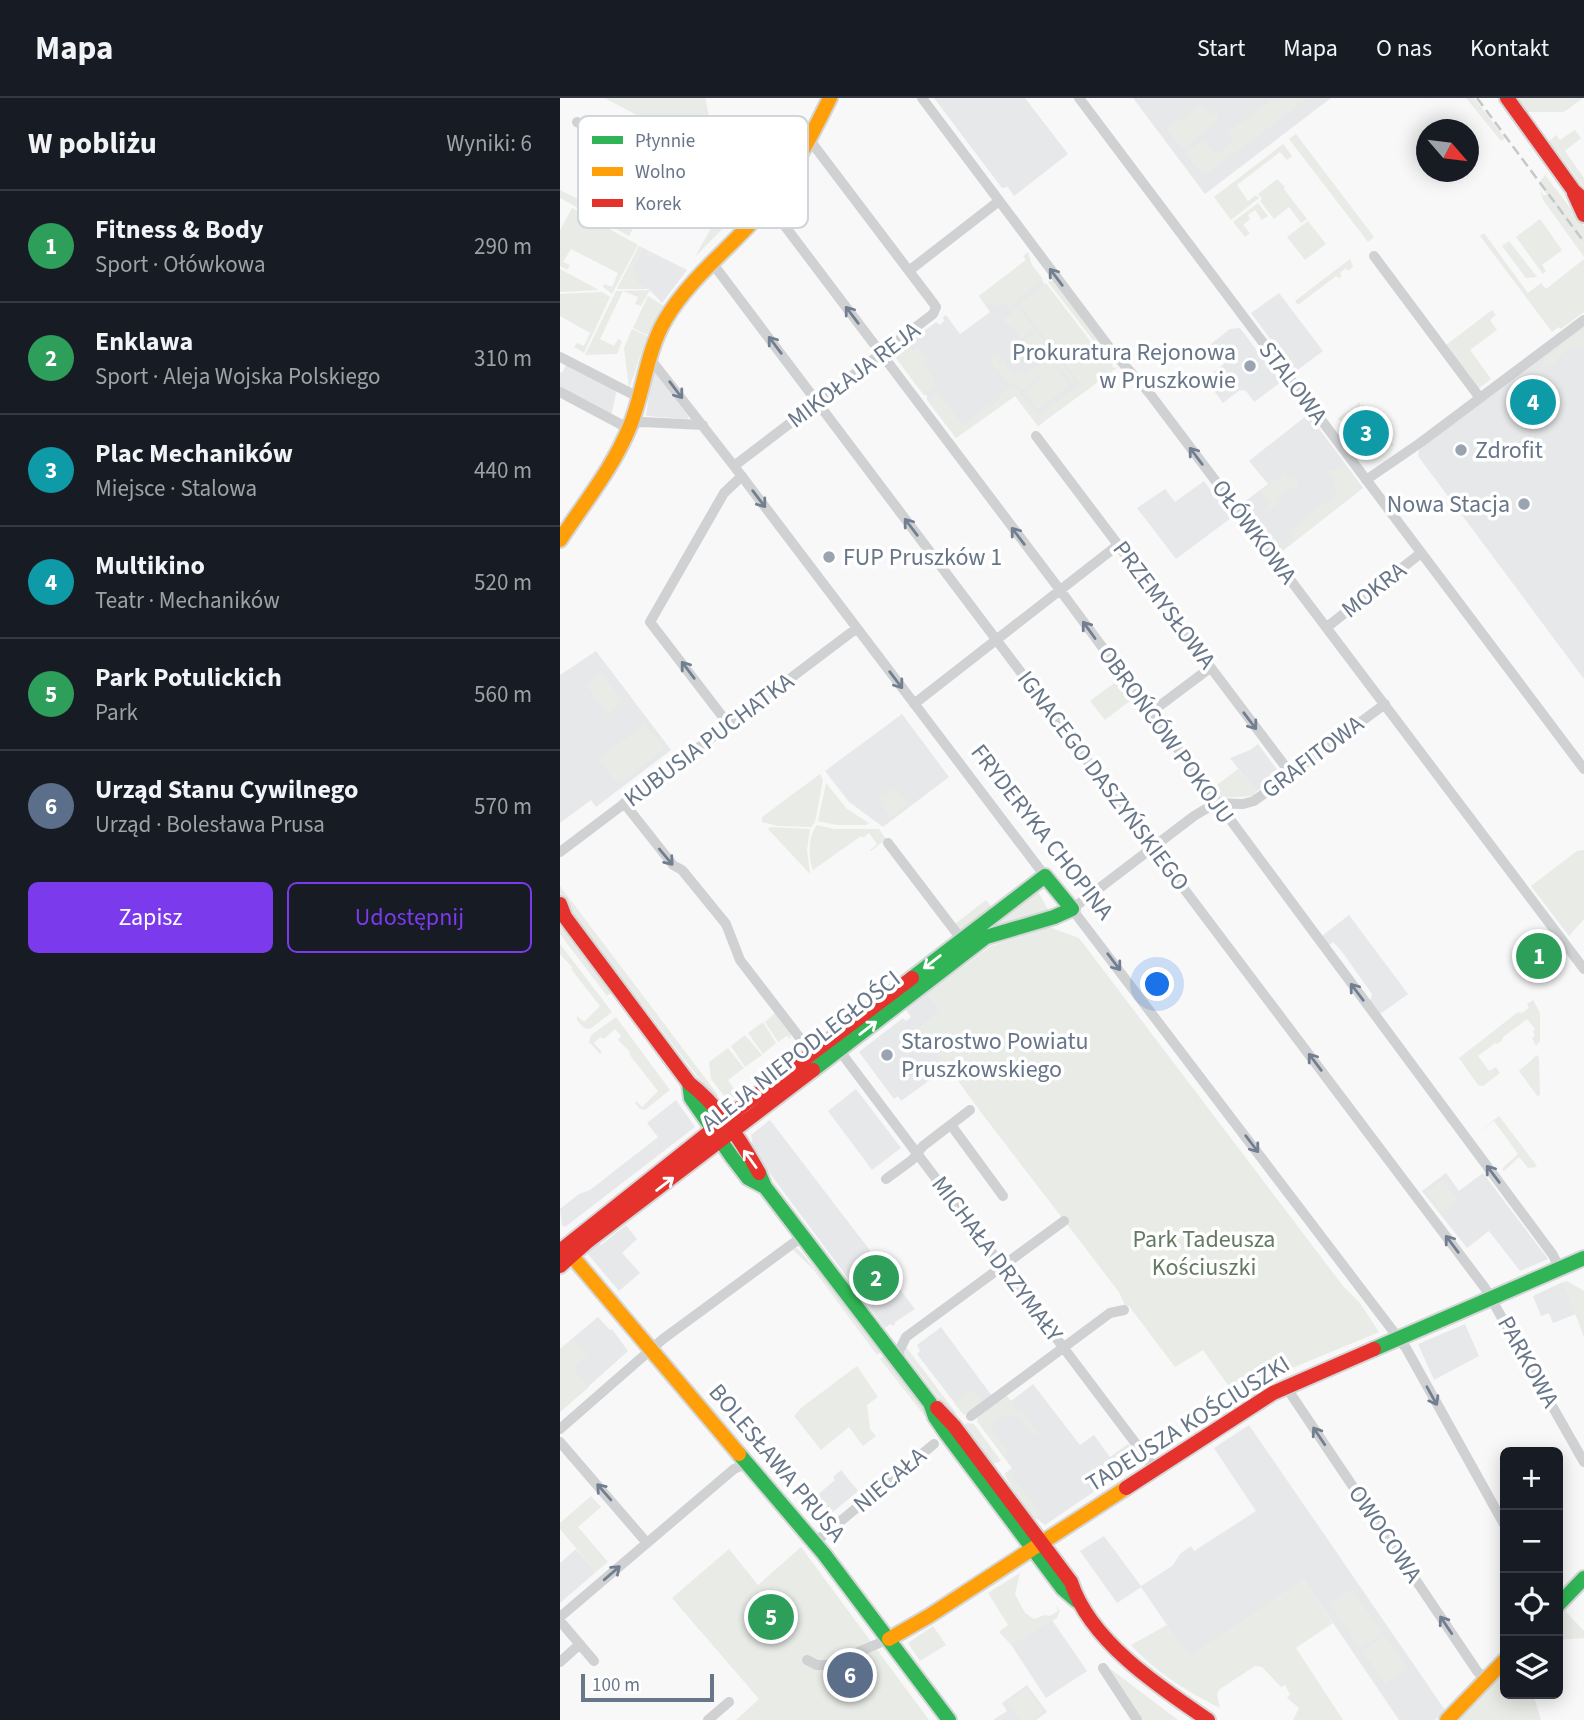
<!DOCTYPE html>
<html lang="pl">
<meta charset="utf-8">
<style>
:root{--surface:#171b24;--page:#242831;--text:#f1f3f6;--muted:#9ea1a6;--line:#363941;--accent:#7c3aed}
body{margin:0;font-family:"Source Sans 3",sans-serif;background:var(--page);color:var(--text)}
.controls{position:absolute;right:21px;bottom:21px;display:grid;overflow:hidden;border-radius:10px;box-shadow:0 4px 18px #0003}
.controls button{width:63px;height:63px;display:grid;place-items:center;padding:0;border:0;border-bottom:2px solid var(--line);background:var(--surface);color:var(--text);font:35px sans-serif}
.compass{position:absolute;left:856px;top:21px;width:63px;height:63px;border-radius:50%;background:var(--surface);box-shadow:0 4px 18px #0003;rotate:118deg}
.scale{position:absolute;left:21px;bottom:18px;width:133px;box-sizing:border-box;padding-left:7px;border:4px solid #677689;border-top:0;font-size:19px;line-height:24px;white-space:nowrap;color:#677689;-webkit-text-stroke:5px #fff;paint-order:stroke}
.you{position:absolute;left:598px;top:887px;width:24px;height:24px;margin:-18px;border:5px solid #fff;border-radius:50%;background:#1a73e8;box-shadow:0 0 0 10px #1a73e833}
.badge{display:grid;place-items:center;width:46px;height:46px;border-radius:50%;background:var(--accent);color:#fff;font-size:23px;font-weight:700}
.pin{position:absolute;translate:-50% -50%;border:4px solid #fff;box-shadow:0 2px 7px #0006}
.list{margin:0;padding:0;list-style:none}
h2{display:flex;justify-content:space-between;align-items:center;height:91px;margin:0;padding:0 28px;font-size:30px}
h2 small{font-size:23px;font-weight:400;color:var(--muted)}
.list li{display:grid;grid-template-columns:46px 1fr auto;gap:21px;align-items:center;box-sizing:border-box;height:112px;padding:0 28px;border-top:2px solid var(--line)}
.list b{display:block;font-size:26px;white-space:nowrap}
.list p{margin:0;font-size:23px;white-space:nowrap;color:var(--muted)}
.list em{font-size:23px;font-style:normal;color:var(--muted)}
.actions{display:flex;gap:14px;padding:21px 28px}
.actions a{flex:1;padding:16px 0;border:2px solid var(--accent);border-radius:10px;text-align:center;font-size:24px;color:var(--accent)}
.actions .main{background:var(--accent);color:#fff}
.icon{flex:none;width:38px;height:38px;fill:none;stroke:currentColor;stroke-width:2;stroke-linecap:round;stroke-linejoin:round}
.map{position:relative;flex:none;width:1024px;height:1622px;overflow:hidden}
header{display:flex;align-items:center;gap:42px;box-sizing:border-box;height:98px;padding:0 35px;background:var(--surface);border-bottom:2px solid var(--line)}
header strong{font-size:33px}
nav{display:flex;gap:38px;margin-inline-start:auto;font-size:24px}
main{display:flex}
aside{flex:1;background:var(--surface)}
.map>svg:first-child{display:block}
.built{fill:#e7e8e9}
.green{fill:#e8ebe6}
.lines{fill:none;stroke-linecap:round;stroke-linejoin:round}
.fast-casing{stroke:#d3d5d7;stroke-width:18}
.slow-casing{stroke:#d3d5d7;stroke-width:18}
.jam-casing{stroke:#d3d5d7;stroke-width:18}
.street{stroke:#d0d1d3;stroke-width:10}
.fast{stroke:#30b455;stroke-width:14}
.slow{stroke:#ff9f0a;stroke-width:14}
.jam{stroke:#e5322d;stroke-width:14}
.rail{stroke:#c6c7c8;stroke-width:2.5;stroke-dasharray:10 5;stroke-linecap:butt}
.oneway{stroke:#727f90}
.oneway2{stroke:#fff}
.poi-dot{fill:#9aa4b0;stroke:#fff;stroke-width:2.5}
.labels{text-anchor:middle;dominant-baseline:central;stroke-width:7;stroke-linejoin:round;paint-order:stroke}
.poi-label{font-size:24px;fill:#677689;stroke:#fff;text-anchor:start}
.street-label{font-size:24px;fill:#677689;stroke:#fff}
.park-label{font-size:24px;fill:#657a62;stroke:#fff}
.key{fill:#fff;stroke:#d1d6dc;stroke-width:2}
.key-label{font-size:19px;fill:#677689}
</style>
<header>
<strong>Mapa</strong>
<nav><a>Start</a><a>Mapa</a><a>O nas</a><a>Kontakt</a></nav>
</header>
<main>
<aside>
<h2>W pobliżu<small>Wyniki: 6</small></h2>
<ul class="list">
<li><span class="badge" style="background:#2e9e5b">1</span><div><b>Fitness &amp; Body</b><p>Sport · Ołówkowa</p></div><em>290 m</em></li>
<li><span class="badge" style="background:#2e9e5b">2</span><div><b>Enklawa</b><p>Sport · Aleja Wojska Polskiego</p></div><em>310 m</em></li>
<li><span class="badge" style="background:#0f9aa8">3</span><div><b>Plac Mechaników</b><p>Miejsce · Stalowa</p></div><em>440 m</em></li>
<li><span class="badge" style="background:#0f9aa8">4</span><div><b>Multikino</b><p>Teatr · Mechaników</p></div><em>520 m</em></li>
<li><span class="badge" style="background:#2e9e5b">5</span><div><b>Park Potulickich</b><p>Park</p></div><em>560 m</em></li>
<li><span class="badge" style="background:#5c6f8a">6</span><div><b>Urząd Stanu Cywilnego</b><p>Urząd · Bolesława Prusa</p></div><em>570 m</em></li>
</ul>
<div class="actions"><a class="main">Zapisz</a><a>Udostępnij</a></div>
</aside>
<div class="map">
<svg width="1024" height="1622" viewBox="0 0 1024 1622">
<rect width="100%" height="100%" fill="#f8f8f8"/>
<path class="built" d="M374 0H465L508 56 454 98 448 89 442 90Z
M573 0H771L645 96Z
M981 82 1024 139V146L979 86Z
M79 148 127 172 102 205 89 191H57Z
M466 162 552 273 478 328 455 298 396 340 367 302V297H364L336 260 337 254 376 224 380 227 384 223 383 219 386 217 400 236 430 214 419 198Z
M719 195 763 253 735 274 691 215Z
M1024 226V581L858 358 859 352Z
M680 230 721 284 694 304 686 293 680 292 663 305 645 281 665 265 651 246 670 231Z
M7 265 57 291 51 318 0 291V274L2 275Z
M95 275 129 319 127 321 86 318 92 276Z
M746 318 755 325 803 390 720 455 683 405 708 386 689 363Z
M644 383 671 420 616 461 577 410 605 391 615 404Z
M36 553 111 652 36 709 31 702 0 725V577Z
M342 616 389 679 323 729 289 704 265 673Z
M698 646 718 673V677L696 694 670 660 690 652Z
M789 817 848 896 820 916 810 903 812 896 780 851 773 844 769 847 762 838Z
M367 895 381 913 360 929 388 969 341 1003 338 998 334 1001 299 954 343 920 346 923 351 919 346 912Z
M296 991 341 1050 312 1072 268 1013Z
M116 1002 135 1029 5 1129 2 1127 0 1111 19 1096 30 1092 98 1039 87 1025Z
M210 1022 355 1211 335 1224 334 1228 330 1226 325 1230 191 1050 193 1048 191 1037Z
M886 1075 899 1093 923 1075 988 1161 960 1173 929 1133 907 1150 862 1093Z
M66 1127 77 1141 62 1155 80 1175 59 1193 26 1154 38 1144 41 1147Z
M1003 1184 1016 1216 993 1225 989 1215 981 1218 973 1198Z
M38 1219 50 1232 52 1231 68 1253 0 1314V1251Z
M905 1226 919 1258 874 1282 858 1246Z
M381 1229 432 1298 404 1317 357 1256 360 1253 357 1247Z
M473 1286 520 1347 534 1337 550 1359 568 1346 579 1363 485 1427 468 1414 445 1377 452 1370 417 1323 445 1296 451 1303Z
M689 1327 885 1612 875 1622H839L744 1482 629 1559 581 1489 557 1505 520 1453 544 1438 581 1488 612 1468 621 1455 631 1448 634 1453 696 1413 654 1350Z
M281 1372 298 1393 260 1425H256L243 1409 275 1382 273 1379Z
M16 1451 36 1474 0 1505V1465Z
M490 1519 527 1573 486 1600 450 1545Z
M467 1587 487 1614 476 1622H433L447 1613 442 1605Z"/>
<path class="green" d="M45 0H145L154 39 137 70 134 69 126 71 133 57 140 60 146 47 108 26 101 39 107 43 98 60 74 46 80 36 87 39 93 26Z
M714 0H749L646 76H642L625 55 643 42 656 57 673 43 667 35Z
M906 0H914L945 40 941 43Z
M957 0H1023L1004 14H967Z
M642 7 649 17 655 13 660 20 623 51 606 31Z
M1015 32 1021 40 1005 53 1024 80V90L989 43 996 37 1000 42Z
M736 36 814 139 808 144 729 41Z
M723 46 732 58 727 62 720 54 677 87 688 103 696 97 699 100 671 122 654 99Z
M985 77 1024 128V139L981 82Z
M717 81 725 89 724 91 747 121 741 125 729 109 714 121 700 103 702 101 698 96Z
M979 86 983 97H987L1024 146V159L983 102Z
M0 92 64 125 69 116 78 121 69 138 0 100Z
M167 102 185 108 135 159 166 103Z
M698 105 708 118 702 122 695 112 688 117 690 121 683 127 690 135 685 139 673 124Z
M12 110 78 147 52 196 43 189 44 186 52 189 58 175 11 151 3 164 10 167 7 172 0 168V132Z
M980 121 1002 152 982 167 986 173 983 176 956 139Z
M748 123 766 146 745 162 727 139Z
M924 135 968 195 981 185 986 191 1024 161V214L1001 231 999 229 992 234 920 138Z
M949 143 977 179 966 180 942 148Z
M79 148 95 156 93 160 85 156 86 153 83 151 73 170 75 175 80 177 77 185 87 190 57 191Z
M468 154 472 167 483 181 457 201 460 205 486 185 534 248 515 259H500L457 204 451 208 469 231 454 211 457 208 515 283 512 285 476 239 480 246 475 250 472 246 468 249 463 243 472 236 475 238 471 232 462 241 451 227 448 228 443 222 453 214 445 204 436 210 432 205 427 208 419 198 466 162 463 158Z
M790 161 793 169 788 173 786 170 780 175 782 178 779 180 776 178 738 207 735 203Z
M0 171 39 192 0 194Z
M494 182 539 244 536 246 488 184Z
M90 192 81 208 75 206 78 199 63 193 40 241 54 248 58 241 62 243 57 256 25 257 56 193Z
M42 194 50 199 24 255 14 249 17 245 24 248 30 235 0 218V196Z
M88 198 104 208 87 237 73 230Z
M932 212 936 217 930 222 937 232 910 252 931 281 918 291 886 247Z
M1024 230V251C1010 248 1001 253 995 266L983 265 984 261Z
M72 231 87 238 69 291 64 250Z
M348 246 353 253 358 249 367 262 363 266 375 282 372 285 375 288 364 297 336 260 337 254Z
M482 249 489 262 496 267 461 293 456 287 448 285 429 261 437 255 442 261 438 264 440 266 443 263 454 277 461 272 466 277 484 263 477 252Z
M537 252 545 261 554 264 552 267 554 270 558 269 478 328 455 298 396 340 368 302 378 295 403 327 430 307 433 309C439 300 443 290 455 288L478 317 519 287 522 289 505 265 519 264Z
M495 269 509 287 477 312 464 294Z
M800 304 804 333H803L777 321Z
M802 305 834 348 807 335Z
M785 369 798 385 796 387 800 392 720 455 702 430 718 451 722 449 726 450 734 440 730 434 744 423 743 420 778 397 772 388 776 384 767 373Z
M725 375 730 383 736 378 738 387 736 392 729 390 716 400 723 403 706 413 705 412 710 407 700 394Z
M41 575 63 604 48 616 26 587Z
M557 583 571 602 545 622 530 603Z
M85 626 105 651 58 686 38 661Z
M678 671 696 694 694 698 660 700 655 696 657 694 653 690Z
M260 676 263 682 255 724 251 729 218 728 202 724V719Z
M266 685 287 711 309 725 306 727H277L258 723Z
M336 690 348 706 330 720 319 699Z
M257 727 274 731H319L326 741 311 753 310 752 317 746 309 735 303 740 301 738 253 772C248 758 248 738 257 727Z
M210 729 250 731 247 752 250 776 208 731Z
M1024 752V821L1009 838 971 788 1017 753Z
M0 788 158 997 154 1000 23 830 0 797Z
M476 790 490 815 432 831 430 830V827Z
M426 802 432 809 407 830 400 832 395 826Z
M0 827 51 895 47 898 0 836Z
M489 829 519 840 783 1188 800 1205 819 1234 730 1271 677 1300 643 1252 615 1269 569 1208H565L559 1194 420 1013 359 929 380 913 367 895 431 848Z
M0 846 52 914 30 931 24 930 17 922V918L24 924 40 908 11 871 12 869 0 856Z
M973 902 980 915V943L976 948 972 940 975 938 973 933 975 931 967 921 942 940 943 942 937 946 935 945 918 958 929 973 936 969 940 975 923 988 918 987 899 960 958 914 962 915 969 910 967 906Z
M215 915 231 937 230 941 227 938 218 944 205 924Z
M56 919 110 992 85 1012 80 1011 75 1005 76 1003 82 1009 98 993 69 956 70 954 58 942 61 938 55 931 44 941 40 939 34 945 42 954 40 956 29 944 31 937Z
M203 924 216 945 203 956 188 935Z
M185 937 202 957 185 969 171 948Z
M168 950 184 970 168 982 177 996 168 1003 151 981 149 964Z
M977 957 979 960 980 997 978 999 959 973Z
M939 1018 974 1064 977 1069 968 1070 959 1059 944 1073 942 1071 958 1056 934 1023 916 1036Z
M882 1082 898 1103 883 1115 867 1094Z
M237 1150 271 1188 321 1254 317 1257 253 1171 232 1151Z
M1007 1183 1024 1193V1239L1003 1184Z
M13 1240 28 1257 13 1270 29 1289 0 1314V1251Z
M346 1249 396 1315 392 1318 344 1255Z
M324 1258 372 1322 379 1336 320 1261Z
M297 1268 318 1299 307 1307 310 1331 316 1338 303 1348 289 1329 261 1352 234 1318 241 1310Z
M413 1291 422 1303 404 1317 394 1305Z
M445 1296 458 1313 465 1316 478 1337 470 1336 460 1319C447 1317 434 1313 432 1331L447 1353 446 1360 417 1323 418 1317Z
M407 1325 414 1326 441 1363 433 1366 427 1364 401 1330Z
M452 1370 456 1373 452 1378 481 1416 476 1421 471 1419 445 1378V1375Z
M31 1398 41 1409 18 1429 48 1464 36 1474 0 1431V1425Z
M241 1449 369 1622H176L199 1601 112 1500 169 1451 198 1487Z
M460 1475 455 1496 465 1515 474 1521 485 1517 490 1518 498 1513 496 1508 500 1513 497 1520 451 1547 439 1534 448 1527 428 1495Z
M744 1482 773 1525 736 1550 783 1622H733L739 1610 727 1600 730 1596 725 1587 721 1589 702 1569 695 1568 660 1591 657 1596 660 1610C625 1592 598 1576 571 1547L607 1527 630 1558Z
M792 1491 822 1535 800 1550 770 1506Z
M1005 1513 1024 1533V1540L998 1542V1520Z
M373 1528 386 1547 360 1563 348 1545Z
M825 1538 847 1571 825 1586 803 1553Z
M544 1566 618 1622H582Z
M945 1574V1596H973L981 1622H898Z
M467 1590 484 1614 474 1622H460L447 1604Z"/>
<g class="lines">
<defs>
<path id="fast" d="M253 972 426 839 494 819 512 811 485 778 352 880
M129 985 131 1000 172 1059 188 1080 205 1089
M199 1075 205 1089 370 1305 375 1319 386 1335 503 1491 517 1503
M814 1251 1024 1160
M179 1356 264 1456 389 1622
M998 1507 1024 1480"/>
<path id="slow" d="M0 442C24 405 53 370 70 328 84 293 86 255 105 222 128 183 164 155 194 122 226 86 249 43 270 0
M6 1151 179 1356
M329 1541 369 1518 566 1390
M887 1622 945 1562"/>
<path id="jam" d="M947 0 1014 93 1024 102
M1014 95 1024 117
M0 806 5 819 129 985C159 1008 181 1042 199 1075
M0 1153 181 1009 352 880
M0 1168 27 1144 253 972
M377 1310 394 1328 511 1484C530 1543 599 1589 648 1622
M566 1390 713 1295 814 1251"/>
</defs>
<use href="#fast" class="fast-casing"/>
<use href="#slow" class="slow-casing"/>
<use href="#jam" class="jam-casing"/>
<path class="street" d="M362 0 552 253 590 296 1024 871
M519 0 1024 671
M17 24 116 77 200 106 210 111 218 119 500 492 993 1157 1000 1172
M814 158 920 300
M153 166 925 1190 1024 1364
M350 172 439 103
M88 258 174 368 485 778
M0 259 78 299
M0 294 62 327 83 324 143 327
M476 338 731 676
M174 368 373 216 376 209 374 206 249 41
M806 382 860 345 1024 222
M767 529 861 455
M354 606 558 447
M825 606 694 703 683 706 656 705 634 718 512 811 846 1250 945 1428
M590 615 650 570
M169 627 90 524 164 395 182 378
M64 705 113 767 122 772 166 826 180 862 253 957
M328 745 402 842
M0 754 297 530
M279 952 595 1371
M391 1027 443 1098
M326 1081 352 1062 363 1048 410 1012
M340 1264 339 1253 346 1239 504 1123
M726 1289 917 1573 926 1582
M411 1318 550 1215 564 1212
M0 1331 103 1241 243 1138
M0 1344 87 1445
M254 1445 374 1346
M0 1519 174 1371 183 1367 192 1371
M0 1523 34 1563
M247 1562 257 1567H267L329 1541
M0 1564 20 1546
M543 1570 577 1622
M148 1622 169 1604"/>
<use href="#fast" class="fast"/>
<use href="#slow" class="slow"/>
<use href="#jam" class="jam"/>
<path class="rail" d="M917 0 1024 144"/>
</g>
<defs><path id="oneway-shaft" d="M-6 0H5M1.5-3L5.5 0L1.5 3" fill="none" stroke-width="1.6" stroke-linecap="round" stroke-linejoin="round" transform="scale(1.75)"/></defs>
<g class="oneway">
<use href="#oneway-shaft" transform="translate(496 179) rotate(-127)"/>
<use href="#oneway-shaft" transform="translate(292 217) rotate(-127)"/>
<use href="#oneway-shaft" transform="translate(215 247) rotate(-127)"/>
<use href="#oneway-shaft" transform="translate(116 292) rotate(53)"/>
<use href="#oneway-shaft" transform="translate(636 358) rotate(-127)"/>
<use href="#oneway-shaft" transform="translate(199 401) rotate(53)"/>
<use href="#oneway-shaft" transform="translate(351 429) rotate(-127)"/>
<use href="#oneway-shaft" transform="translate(458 438) rotate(-127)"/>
<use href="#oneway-shaft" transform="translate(529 532) rotate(-126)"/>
<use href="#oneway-shaft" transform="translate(128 572) rotate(-127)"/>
<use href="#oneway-shaft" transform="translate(336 582) rotate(53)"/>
<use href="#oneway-shaft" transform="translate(690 623) rotate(53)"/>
<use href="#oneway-shaft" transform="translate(106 759) rotate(50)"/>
<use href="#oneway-shaft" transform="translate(554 864) rotate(53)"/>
<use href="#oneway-shaft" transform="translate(797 894) rotate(-127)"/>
<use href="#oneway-shaft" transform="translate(755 964) rotate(-127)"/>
<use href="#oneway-shaft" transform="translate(692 1046) rotate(53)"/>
<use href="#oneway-shaft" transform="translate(933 1076) rotate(-127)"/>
<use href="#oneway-shaft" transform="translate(892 1146) rotate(-127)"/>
<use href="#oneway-shaft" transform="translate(872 1298) rotate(61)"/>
<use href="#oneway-shaft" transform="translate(759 1338) rotate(-124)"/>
<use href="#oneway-shaft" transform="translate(44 1394) rotate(-131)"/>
<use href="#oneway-shaft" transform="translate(52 1475) rotate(-41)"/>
<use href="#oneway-shaft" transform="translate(886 1527) rotate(-124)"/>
</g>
<g class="oneway2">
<use href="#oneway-shaft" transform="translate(372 864) rotate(142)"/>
<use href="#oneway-shaft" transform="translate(308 930) rotate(-38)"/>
<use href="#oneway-shaft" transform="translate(190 1061) rotate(-126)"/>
<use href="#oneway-shaft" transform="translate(105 1086) rotate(-37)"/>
</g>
<g class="poi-dot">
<circle cx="690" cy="268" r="7"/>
<circle cx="901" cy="352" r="7"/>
<circle cx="964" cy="406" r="7"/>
<circle cx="269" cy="459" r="7"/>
<circle cx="327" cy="957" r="7"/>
</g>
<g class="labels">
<g class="poi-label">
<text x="676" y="254" text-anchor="end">Prokuratura Rejonowa<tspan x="676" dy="28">w Pruszkowie</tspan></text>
<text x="915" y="352">Zdrofit</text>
<text x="950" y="406" text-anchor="end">Nowa Stacja</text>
<text x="283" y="459">FUP Pruszków 1</text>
<text x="341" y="943">Starostwo Powiatu<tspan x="341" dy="28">Pruszkowskiego</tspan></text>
</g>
<g class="street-label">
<text transform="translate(294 277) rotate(-37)">MIKOŁAJA REJA</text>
<text transform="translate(733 285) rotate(53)">STALOWA</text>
<text transform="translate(694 434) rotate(53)">OŁÓWKOWA</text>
<text transform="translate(814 492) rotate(-38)">MOKRA</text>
<text transform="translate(604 507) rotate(53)">PRZEMYSŁOWA</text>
<text transform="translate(606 637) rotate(54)">OBROŃCÓW POKOJU</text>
<text transform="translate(149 642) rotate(-37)">KUBUSIA PUCHATKA</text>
<text transform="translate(753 659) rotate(-37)">GRAFITOWA</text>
<text transform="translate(543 683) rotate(53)">IGNACEGO DASZYŃSKIEGO</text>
<text transform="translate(482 734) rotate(52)">FRYDERYKA CHOPINA</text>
<text transform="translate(241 953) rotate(-38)">ALEJA NIEPODLEGŁOŚCI</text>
<text transform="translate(437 1161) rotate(53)">MICHAŁA DRZYMAŁY</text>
<text transform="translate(968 1264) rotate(61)">PARKOWA</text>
<text transform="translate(628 1326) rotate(-32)">TADEUSZA KOŚCIUSZKI</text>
<text transform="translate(217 1365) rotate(50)">BOLESŁAWA PRUSA</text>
<text transform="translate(330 1382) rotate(-40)">NIECAŁA</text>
<text transform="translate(825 1436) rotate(56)">OWOCOWA</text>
</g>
<g class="park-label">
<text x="644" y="1141">Park Tadeusza<tspan x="644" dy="28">Kościuszki</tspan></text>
</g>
</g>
<rect x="18" y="18" width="230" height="112" rx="10" class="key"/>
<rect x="32" y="38" width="31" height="8" fill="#30b455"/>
<rect x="32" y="69" width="31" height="9" fill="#ff9f0a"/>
<rect x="32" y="101" width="31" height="8" fill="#e5322d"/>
<g class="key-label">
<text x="75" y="49">Płynnie</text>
<text x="75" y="80">Wolno</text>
<text x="75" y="112">Korek</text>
</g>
</svg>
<div class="controls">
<button>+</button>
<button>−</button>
<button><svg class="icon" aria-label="locate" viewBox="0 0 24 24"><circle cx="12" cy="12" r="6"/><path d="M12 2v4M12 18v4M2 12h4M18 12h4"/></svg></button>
<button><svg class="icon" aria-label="layers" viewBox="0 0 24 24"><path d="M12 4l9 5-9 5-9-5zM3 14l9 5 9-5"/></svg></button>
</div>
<svg class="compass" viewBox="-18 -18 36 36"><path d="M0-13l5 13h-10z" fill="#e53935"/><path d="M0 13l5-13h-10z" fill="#9ea1a6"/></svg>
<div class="scale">100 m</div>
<div class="you"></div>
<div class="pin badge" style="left:979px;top:858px;background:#2e9e5b">1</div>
<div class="pin badge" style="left:316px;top:1180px;background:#2e9e5b">2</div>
<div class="pin badge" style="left:806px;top:335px;background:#0f9aa8">3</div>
<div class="pin badge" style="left:973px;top:304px;background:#0f9aa8">4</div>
<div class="pin badge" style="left:211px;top:1519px;background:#2e9e5b">5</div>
<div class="pin badge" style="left:290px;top:1577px;background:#5c6f8a">6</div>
</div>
</main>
